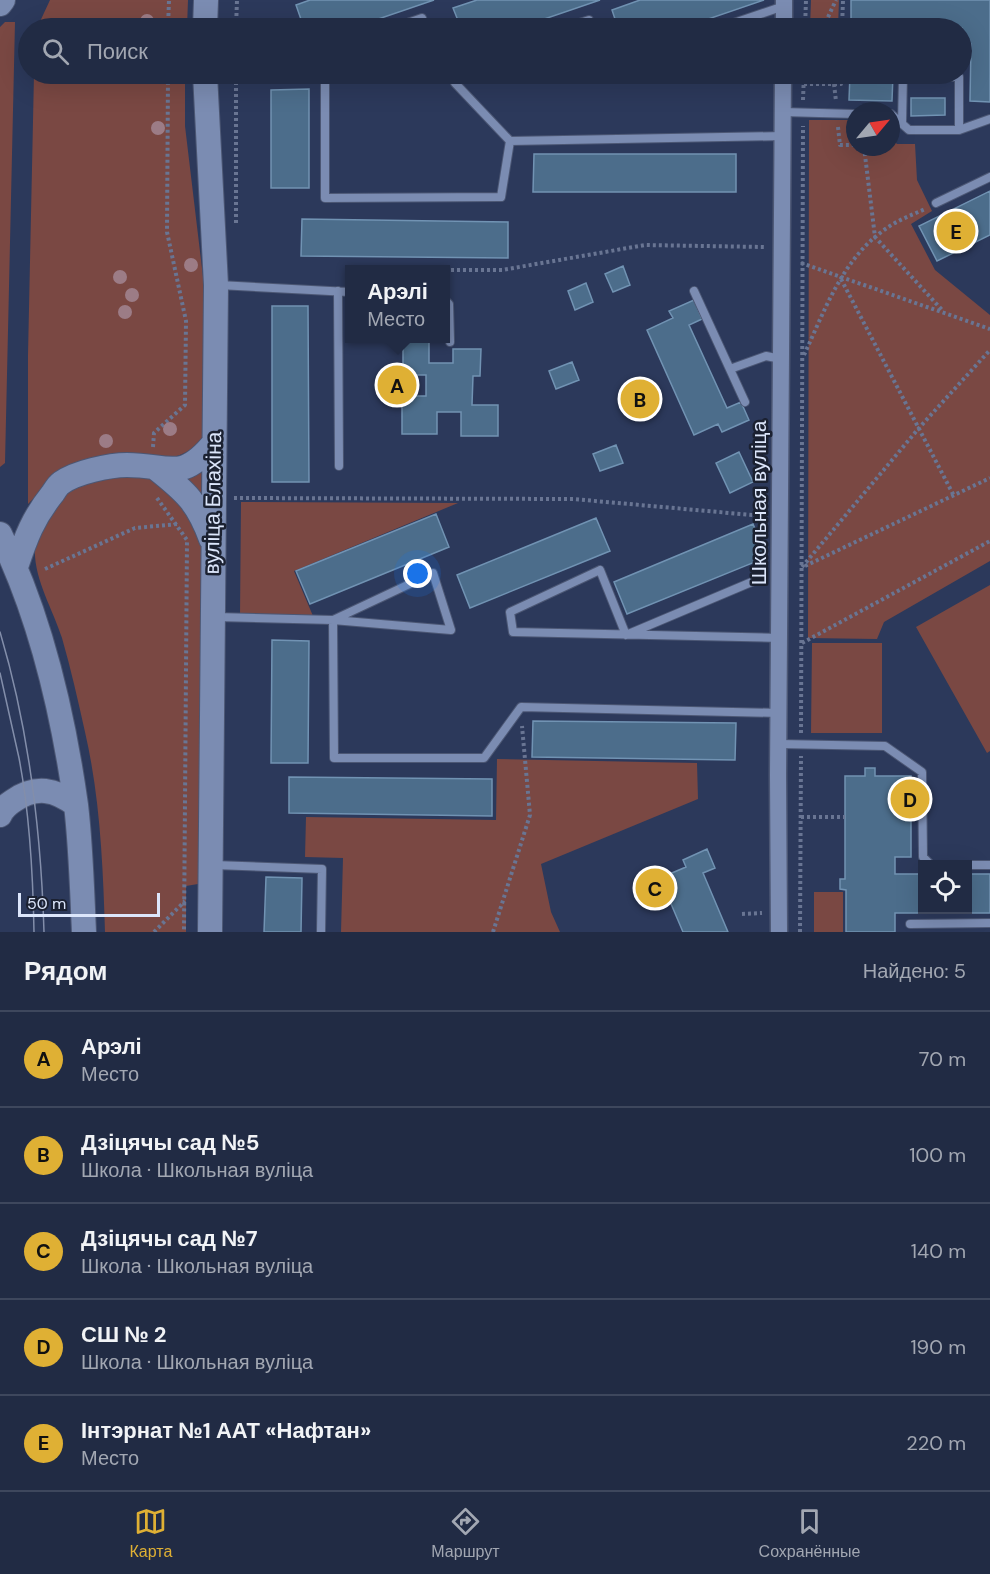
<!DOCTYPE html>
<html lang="ru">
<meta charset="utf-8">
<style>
:root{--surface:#212b44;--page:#29334b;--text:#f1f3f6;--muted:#a2a7b2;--line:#3e475d;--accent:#dfb034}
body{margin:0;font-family:"DM Sans",sans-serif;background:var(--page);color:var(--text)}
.controls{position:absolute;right:18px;bottom:18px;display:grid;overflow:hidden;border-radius:0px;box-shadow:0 6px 24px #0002}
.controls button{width:54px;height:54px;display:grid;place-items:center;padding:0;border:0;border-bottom:2px solid var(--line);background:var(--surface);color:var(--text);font:30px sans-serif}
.compass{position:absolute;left:846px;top:102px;width:54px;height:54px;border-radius:50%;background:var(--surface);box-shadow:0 6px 24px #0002;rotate:61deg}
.scale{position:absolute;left:18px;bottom:15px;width:142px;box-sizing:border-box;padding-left:6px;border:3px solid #dce6fb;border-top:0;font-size:16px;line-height:21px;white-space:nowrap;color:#dce6fb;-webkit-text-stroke:4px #1b2131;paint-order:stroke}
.you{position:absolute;left:418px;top:574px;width:21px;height:21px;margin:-15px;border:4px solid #fff;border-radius:50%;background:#1a73e8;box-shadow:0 0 0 9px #1a73e833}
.badge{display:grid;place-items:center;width:39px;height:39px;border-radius:50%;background:var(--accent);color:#111;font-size:20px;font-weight:700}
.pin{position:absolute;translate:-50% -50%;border:3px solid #fff;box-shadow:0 2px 6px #0006}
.popup{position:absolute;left:345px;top:265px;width:105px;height:78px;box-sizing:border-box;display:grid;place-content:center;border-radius:0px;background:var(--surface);filter:drop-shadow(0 2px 4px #0005);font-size:20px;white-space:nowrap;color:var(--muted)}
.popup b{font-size:22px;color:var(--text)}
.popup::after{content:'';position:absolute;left:50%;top:100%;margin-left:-12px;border:12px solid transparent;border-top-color:var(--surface)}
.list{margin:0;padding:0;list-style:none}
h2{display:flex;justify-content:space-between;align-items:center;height:78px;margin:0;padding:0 24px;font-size:26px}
h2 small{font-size:20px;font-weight:400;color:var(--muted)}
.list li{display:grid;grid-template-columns:39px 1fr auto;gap:18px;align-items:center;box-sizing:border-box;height:96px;padding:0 24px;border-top:2px solid var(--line)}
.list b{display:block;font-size:22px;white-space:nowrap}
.list p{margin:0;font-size:20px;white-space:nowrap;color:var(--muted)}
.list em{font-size:20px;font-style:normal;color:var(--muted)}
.icon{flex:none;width:33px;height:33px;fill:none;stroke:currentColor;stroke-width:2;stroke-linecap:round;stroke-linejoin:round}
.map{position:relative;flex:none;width:990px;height:932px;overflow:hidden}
.search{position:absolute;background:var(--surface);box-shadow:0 6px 24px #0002;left:18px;right:18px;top:18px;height:66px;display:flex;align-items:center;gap:15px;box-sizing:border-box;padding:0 21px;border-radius:33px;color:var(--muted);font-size:22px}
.sheet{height:558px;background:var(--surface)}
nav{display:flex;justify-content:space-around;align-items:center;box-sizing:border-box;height:84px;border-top:2px solid var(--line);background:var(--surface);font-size:16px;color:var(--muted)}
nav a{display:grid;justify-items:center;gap:3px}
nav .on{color:var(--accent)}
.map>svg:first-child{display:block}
.green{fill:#7a4843}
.building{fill:#4c6d8b;stroke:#7193b3;stroke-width:1.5}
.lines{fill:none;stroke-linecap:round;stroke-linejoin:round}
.lane-casing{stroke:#4c5774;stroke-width:10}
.street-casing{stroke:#4c5774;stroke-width:19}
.secondary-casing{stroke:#4c5774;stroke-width:26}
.path{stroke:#697593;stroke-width:4;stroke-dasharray:3 3;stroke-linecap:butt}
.lane{stroke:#7b8cb2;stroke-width:8}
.street{stroke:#7b8cb2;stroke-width:16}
.secondary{stroke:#7b8cb2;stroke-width:24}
.tram{stroke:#838eaa;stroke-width:1.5}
.tree{fill:#9c7c86}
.labels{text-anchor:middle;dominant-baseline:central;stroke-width:5;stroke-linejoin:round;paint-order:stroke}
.street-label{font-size:21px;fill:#dce6fb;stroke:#1b2131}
</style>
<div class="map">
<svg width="990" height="932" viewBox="0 0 990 932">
<rect width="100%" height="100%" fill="#2c395b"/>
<path class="green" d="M50 0H188L187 28H37Z
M811 0H839L838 28H810Z
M5 22H15L5 463 0 467V27Z
M34 74H185V126L204 285V434C197 447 190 451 177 456L51 481 28 504V355Z
M808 74H837V79L808 78Z
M809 120H855V147H891V138L897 144H915L917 180 932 211 911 224 935 270 990 315V561L884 622 877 639 808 638Z
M207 465 205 509 184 475Z
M103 474 152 478 168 487 202 533 204 883 186 886V932H105C103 865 100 797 85 732 78 701 71 669 62 638 53 609 33 578 35 547 37 524 54 498 74 487 83 482 93 478 103 474Z
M241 502 458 503 294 571 313 616H240Z
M990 585V751L987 753 916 627Z
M812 643H882V733H811Z
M497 759 697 763 698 799 541 864 551 912 560 932H341L343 858 305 857 306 817 496 820Z
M814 892H843V932H814Z"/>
<path class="building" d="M310 0H434L352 28H304L296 5Z
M477 0H600L518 28H461L453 8Z
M640 0H764L682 28H618L612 10Z
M851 0H990V102L970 101 971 44H962V28H851Z
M850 74H893L892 101 849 100Z
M309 89V188H271V90Z
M911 98H945V115L911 116Z
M534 154H736V192H533Z
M990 191V235L937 261 919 226Z
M302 219 508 222V258L301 256Z
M623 266 630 285 613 292 605 274Z
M586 283 593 302 575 310 568 291Z
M694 300 702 319 689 325 727 408 741 402 749 420 722 432 718 424 694 435 647 330 673 318 669 311Z
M272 306H308L309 482H272Z
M403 338H429V363H453V349H481L480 376H473L472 405H498V436H461V412H437V434H402V396H426V375H403Z
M572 362 579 380 556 389 549 371Z
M616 445 623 463 600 471 593 454Z
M739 452 753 482 730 493 716 463Z
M436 514 449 547 310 604 296 571Z
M596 518 610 551 470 608 457 575Z
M753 524 767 557 627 614 614 582Z
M272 640 309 641 308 763H271Z
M533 721 736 723 735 760 532 757Z
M865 768H875V776H911V857H895V874H922V909H968V874H990V913H895V932H846V890L840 889V879H845V776H865Z
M289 777 492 779V816L289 813Z
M707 849 715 868 703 873 728 932H683L660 878 686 867 683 860Z
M266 877 302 878 301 932H264Z"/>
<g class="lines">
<defs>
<path id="lane" d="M393 28 422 18 426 28
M564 28 589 20 592 28
M719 28 784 6
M325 74V198L501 197 510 141 783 136
M462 74 455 83 510 141
M783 112 855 114
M891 114 909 130H959L990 119
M902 123 903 76 959 77V130
M936 203 990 177
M219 285 349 292
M338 291 339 466
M694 291 745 402
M445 300 449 304 450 342
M730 369 766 356 781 359
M754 581 626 635 600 570 510 612 513 632 781 638
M216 617 333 620 451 630 433 573 333 620 334 758H484L521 707 779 713
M779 744 885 746 922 772 923 857 930 864
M214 865 322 869 321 932
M968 865H990
M910 924 990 923"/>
<path id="street" d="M784 28V0
M779 932 778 775 783 74"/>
<path id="secondary" d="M0 4 3 0
M205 28 206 0
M205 74 216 285 210 932
M157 469C186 492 198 503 211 539
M0 534C41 617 63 713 76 805 81 847 82 890 84 932
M16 567C26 537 33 518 53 493 55 490 58 485 61 483 76 472 110 465 127 465 170 465 181 483 214 443
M0 815C3 808 7 805 13 801 36 785 55 789 76 805"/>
</defs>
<use href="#lane" class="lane-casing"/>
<use href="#street" class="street-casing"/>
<use href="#secondary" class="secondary-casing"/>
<path class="path" d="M168 28 169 0
M236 28 237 0
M805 28 806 0
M823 28 836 0
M842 28 843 0
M804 84H841V74
M834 84 836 101
M803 100 804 74
M838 127 840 145H855
M864 147 875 237 943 311
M236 223V74
M801 263 990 329
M380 270H416
M445 270H502L645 245 764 247
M841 279 954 496
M804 355C825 310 843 257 887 228 898 220 912 215 925 209
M153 447 154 433 185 405 186 321 167 232 168 74
M157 498 187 540 184 932
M234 498 573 499 763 516
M805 566 990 478
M802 567 919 428 990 350
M45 569 135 528 178 524
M802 643 990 541
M801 733 803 126
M801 817H845
M742 914 762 913
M154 932 185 901
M493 932 530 815 522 726
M800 932 801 756"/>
<use href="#lane" class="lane"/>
<use href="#street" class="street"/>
<use href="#secondary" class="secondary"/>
<path class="tram" d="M0 632C29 729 41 831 44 932
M0 673C6 701 13 730 19 758 30 815 33 874 34 932"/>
</g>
<g class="tree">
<circle cx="147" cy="21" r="7"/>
<circle cx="158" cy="128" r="7"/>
<circle cx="191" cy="265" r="7"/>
<circle cx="120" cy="277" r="7"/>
<circle cx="132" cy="295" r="7"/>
<circle cx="125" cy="312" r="7"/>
<circle cx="170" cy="429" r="7"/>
<circle cx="106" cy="441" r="7"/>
</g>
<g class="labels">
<g class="street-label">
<text transform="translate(213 503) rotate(-89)">вуліца Блахіна</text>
<text transform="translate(759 503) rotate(-90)">Школьная вуліца</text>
</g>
</g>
</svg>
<div class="controls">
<button><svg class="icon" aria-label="locate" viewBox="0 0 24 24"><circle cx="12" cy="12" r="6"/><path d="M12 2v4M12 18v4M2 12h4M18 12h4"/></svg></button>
</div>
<svg class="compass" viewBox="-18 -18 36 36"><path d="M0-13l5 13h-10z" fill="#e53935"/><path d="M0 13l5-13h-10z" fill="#a2a7b2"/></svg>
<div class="scale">50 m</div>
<div class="you"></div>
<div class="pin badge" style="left:397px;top:385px">A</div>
<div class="popup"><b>Арэлі</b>Место</div>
<div class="pin badge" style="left:640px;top:399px">B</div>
<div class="pin badge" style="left:655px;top:888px">C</div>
<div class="pin badge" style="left:910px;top:799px">D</div>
<div class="pin badge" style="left:956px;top:231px">E</div>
<div class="search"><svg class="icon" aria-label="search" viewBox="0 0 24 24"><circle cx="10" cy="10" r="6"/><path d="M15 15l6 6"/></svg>Поиск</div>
</div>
<section class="sheet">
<h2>Рядом<small>Найдено: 5</small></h2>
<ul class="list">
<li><span class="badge">A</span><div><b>Арэлі</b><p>Место</p></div><em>70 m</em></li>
<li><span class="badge">B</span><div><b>Дзіцячы сад №5</b><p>Школа · Школьная вуліца</p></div><em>100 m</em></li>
<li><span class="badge">C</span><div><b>Дзіцячы сад №7</b><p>Школа · Школьная вуліца</p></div><em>140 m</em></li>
<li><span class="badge">D</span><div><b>СШ № 2</b><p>Школа · Школьная вуліца</p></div><em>190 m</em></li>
<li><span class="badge">E</span><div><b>Інтэрнат №1 ААТ «Нафтан»</b><p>Место</p></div><em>220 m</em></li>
</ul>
</section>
<nav>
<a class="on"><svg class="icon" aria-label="map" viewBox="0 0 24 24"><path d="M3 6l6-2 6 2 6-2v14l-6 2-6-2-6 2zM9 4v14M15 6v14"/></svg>Карта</a>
<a><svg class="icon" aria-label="directions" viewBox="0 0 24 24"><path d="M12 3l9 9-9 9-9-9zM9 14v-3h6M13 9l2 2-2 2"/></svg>Маршрут</a>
<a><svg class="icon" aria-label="saved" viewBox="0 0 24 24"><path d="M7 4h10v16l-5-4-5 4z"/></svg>Сохранённые</a>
</nav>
